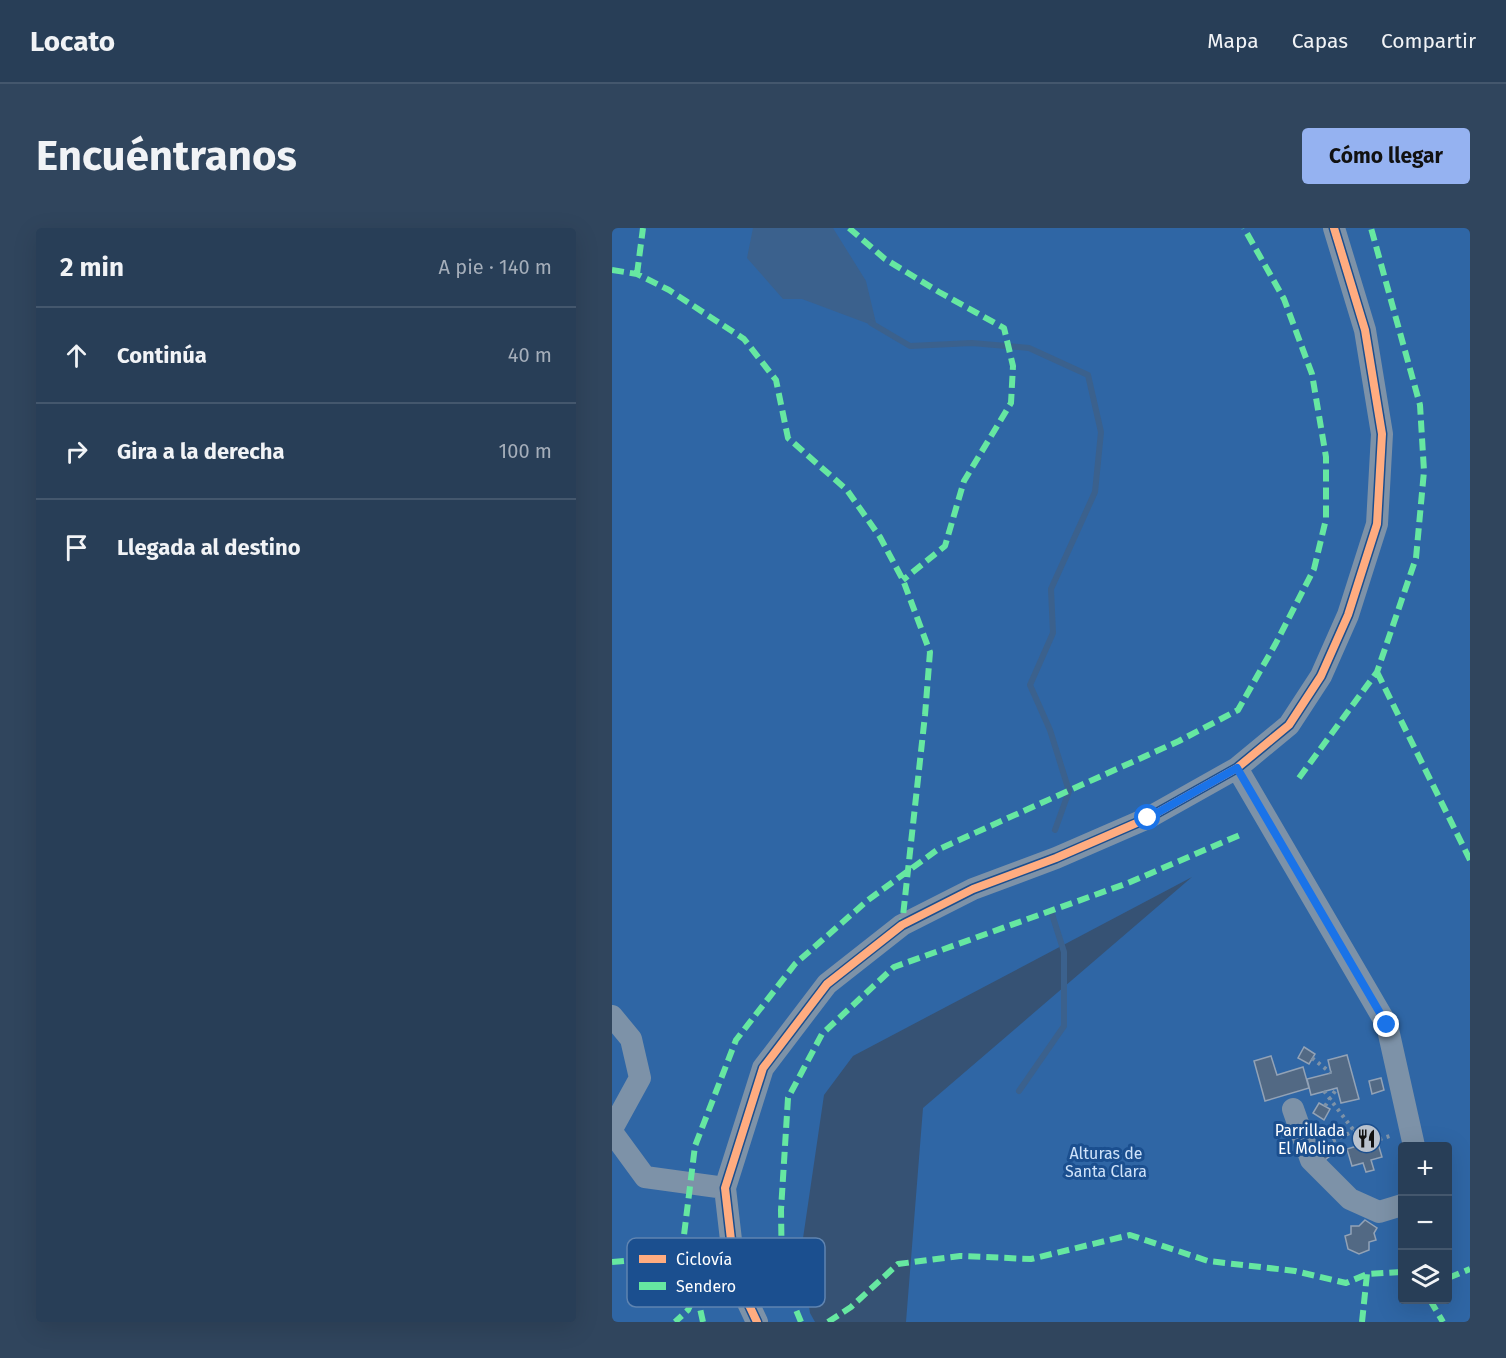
<!DOCTYPE html>
<html lang="es">
<meta charset="utf-8">
<style>
:root{--surface:#283e57;--page:#30455d;--text:#f1f3f6;--muted:#a5aeba;--line:#44576d;--accent:#95b2f1}
body{margin:0;font-family:"Fira Sans",sans-serif;background:var(--page);color:var(--text)}
.controls{position:absolute;right:18px;bottom:18px;display:grid;overflow:hidden;border-radius:6px;box-shadow:0 6px 24px #0002}
.controls button{width:54px;height:54px;display:grid;place-items:center;padding:0;border:0;border-bottom:2px solid var(--line);background:var(--surface);color:var(--text);font:30px sans-serif}
.stop{position:absolute;width:18px;height:18px;margin:-14px;border:4px solid #1a73e8;border-radius:50%;background:#fff}
.stop.end{background:#1a73e8;border-color:#fff;box-shadow:0 2px 6px #0008}
.list{margin:0;padding:0;list-style:none}
h2{display:flex;justify-content:space-between;align-items:center;height:78px;margin:0;padding:0 24px;font-size:26px}
h2 small{font-size:20px;font-weight:400;color:var(--muted)}
.list li{display:grid;grid-template-columns:39px 1fr auto;gap:18px;align-items:center;box-sizing:border-box;height:96px;padding:0 24px;border-top:2px solid var(--line)}
.list b{display:block;font-size:22px;white-space:nowrap}
.list em{font-size:20px;font-style:normal;color:var(--muted)}
.icon{flex:none;width:33px;height:33px;fill:none;stroke:currentColor;stroke-width:2;stroke-linecap:round;stroke-linejoin:round}
.map{position:relative;flex:none;width:858px;height:1094px;overflow:hidden;border-radius:6px}
header{display:flex;align-items:center;gap:36px;box-sizing:border-box;height:84px;padding:0 30px;background:var(--surface);border-bottom:2px solid var(--line)}
header strong{font-size:28px}
nav{display:flex;gap:33px;margin-inline-start:auto;font-size:21px}
.intro{display:flex;align-items:center;justify-content:space-between;box-sizing:border-box;height:144px;padding:0 36px}
h1{margin:0;font-size:42px}
.button{padding:15px 27px;border-radius:6px;background:var(--accent);color:#111;font-size:21px;font-weight:700}
main{display:flex;gap:36px;padding:0 36px}
aside{flex:1;background:var(--surface);border-radius:6px;box-shadow:0 6px 24px #0002}
.map>svg:first-child{display:block}
.green{fill:#2f66a5;fill-rule:evenodd}
.water{fill:#3b618d}
.lines{fill:none;stroke-linecap:round;stroke-linejoin:round}
.stream{stroke:#3b618d;stroke-width:6}
.building{fill:#526984;stroke:#92a2b6;stroke-width:1.5}
.path{stroke:#7d92a8;stroke-width:4;stroke-dasharray:3 4.5;stroke-linecap:butt}
.minor{stroke:#7d92a8;stroke-width:22}
.quiet{stroke:#66e7a1;stroke-width:6;stroke-dasharray:12 6;stroke-linecap:butt}
.cycleway-casing{stroke:#1b4f8f;stroke-width:11}
.cycleway{stroke:#ffac80;stroke-width:8}
.route{stroke:#1a73e8;stroke-width:8}
.labels{text-anchor:middle;dominant-baseline:central;stroke-width:6;stroke-linejoin:round;paint-order:stroke}
.poi-label{font-size:16px;fill:#fff;stroke:#1b4f8f;text-anchor:end}
.park-label{font-size:16px;fill:#cfe3fa;stroke:#1b4f8f}
.key{fill:#1b4f8f;stroke:#5f84b1;stroke-width:1.5}
.key-label{font-size:16px;fill:#fff}
</style>
<header>
<strong>Locato</strong>
<nav><a>Mapa</a><a>Capas</a><a>Compartir</a></nav>
</header>
<div class="intro"><h1>Encuéntranos</h1><a class="button">Cómo llegar</a></div>
<main>
<aside>
<h2>2 min<small>A pie · 140 m</small></h2>
<ul class="list">
<li><svg class="icon" aria-label="ahead" viewBox="0 0 24 24"><path d="M12 20V5M6 11l6-6 6 6"/></svg><div><b>Continúa</b></div><em>40 m</em></li>
<li><svg class="icon" aria-label="right" viewBox="0 0 24 24"><path d="M7 20v-9h11M14 6l5 5-5 5"/></svg><div><b>Gira a la derecha</b></div><em>100 m</em></li>
<li><svg class="icon" aria-label="arrive" viewBox="0 0 24 24"><path d="M6 21V4h12l-3 4 3 4H6"/></svg><div><b>Llegada al destino</b></div></li>
</ul>
</aside>
<div class="map">
<svg width="858" height="1094" viewBox="0 0 858 1094">
<rect width="100%" height="100%" fill="#365274"/>
<path class="green" d="M0 0H858V1094H294L311 880 580 649 241 828 212 867 189 1024 198 1085 203 1094H0ZM790 918H836V1072H790Z"/>
<path class="water" d="M141 0H221L254 53 265 99 190 71H171L135 30Z"/>
<g class="lines">
<path class="stream" d="M259 95 298 118 360 115 417 120 476 147 489 204 483 264 439 361 441 405 418 457 438 502 457 563 443 602
M407 863 452 798V724L439 683"/>
</g>
<path class="building" d="M692 819 703 826 697 836 686 830Z
M735 827 747 871 729 875 725 860 699 867 695 851 719 845 716 832Z
M659 828 665 847 691 839 697 860 653 873 642 833Z
M769 850 772 862 760 866 757 853Z
M707 875 718 881 712 892 701 885Z
M765 912 770 929 759 932 762 942 754 944 751 935 740 938 735 921Z
M711 918 718 928 710 934 703 923Z
M753 992 765 1000 762 1005 764 1012 757 1014V1022L747 1026 736 1021 733 1008 739 1006V998H747Z"/>
<g class="lines">
<path class="path" d="M700 830 719 845
M712 863 752 916 781 907
M713 878 725 860
M714 916 742 903"/>
<path class="minor" d="M625 540 775 797 802 918
M0 788 19 811 28 850 0 901
M681 881 699 932 738 971 767 984 790 977
M0 904 33 949 113 960
M145 1094 129 1060 119 1012 113 960 151 840 215 756 290 697 361 661 444 630 536 590 625 540 677 497 709 448 736 387 765 296 770 206 753 102 722 0"/>
<path class="quiet" d="M237 0 273 31 327 64 392 100 401 138 399 175 352 253 333 318 291 352
M0 42 25 46 57 62 132 111 164 152 176 210 235 262 268 309 291 352 318 424 313 487 290 697
M25 46 31 0
M765 444 858 632
M687 550 765 444 804 330 812 243 808 177 759 0
M0 1034 43 1030 85 1063 76 1082 63 1094
M836 1050 858 1041
M818 1072 831 1094
M91 1094 72 1007 83 918 124 812 183 736 256 672 325 622 567 513 626 482 664 415 702 341 714 291V229L700 146 672 71 632 0
M189 1094 170 1048 169 982 176 870 210 806 282 739 516 655 630 606
M216 1094 239 1079 286 1036 348 1028 419 1031 518 1007 596 1033 683 1043 734 1055 755 1046 790 1044
M750 1094 755 1046"/>
<defs>
<path id="cycleway" d="M145 1094 129 1060 119 1012 113 960 151 840 215 756 290 697 361 661 444 630 536 590 625 540 677 497 709 448 736 387 765 296 770 206 753 102 722 0"/>
</defs>
<use href="#cycleway" class="cycleway-casing"/>
<use href="#cycleway" class="cycleway"/>
</g>
<g class="lines">
<path class="route" d="M536 590 625 540 775 797"/>
</g>
<defs>
<symbol id="restaurant-disc" viewBox="-11 -11 22 22"><circle r="9.5" fill="#b9c2ce" stroke="#1b4f8f"/><path d="M-5-6h1v4h1v-4h1v4h1v-4h1v5L-1.5 .5V6h-2V.5L-5-1ZM5-6V6H3V1.5H1.5Q1.5-4 5-6Z" fill="#111"/></symbol>
</defs>
<g fill-rule="evenodd">
<use href="#restaurant-disc" x="738" y="894" width="33" height="33"/>
</g>
<g class="labels">
<g class="poi-label">
<text x="733" y="902">Parrillada<tspan x="733" dy="18">El Molino</tspan></text>
</g>
<g class="park-label">
<text x="494" y="925">Alturas de<tspan x="494" dy="18">Santa Clara</tspan></text>
</g>
</g>
<rect x="15" y="1010" width="198" height="69" rx="9" class="key"/>
<rect x="27" y="1027" width="27" height="8" fill="#ffac80"/>
<rect x="27" y="1054" width="27" height="8" fill="#66e7a1"/>
<g class="key-label">
<text x="64" y="1037">Ciclovía</text>
<text x="64" y="1064">Sendero</text>
</g>
</svg>
<div class="controls">
<button>+</button>
<button>−</button>
<button><svg class="icon" aria-label="layers" viewBox="0 0 24 24"><path d="M12 4l9 5-9 5-9-5zM3 14l9 5 9-5"/></svg></button>
</div>
<div class="stop" style="left:536px;top:590px"></div>
<div class="stop end" style="left:775px;top:797px"></div>
</div>
</main>
